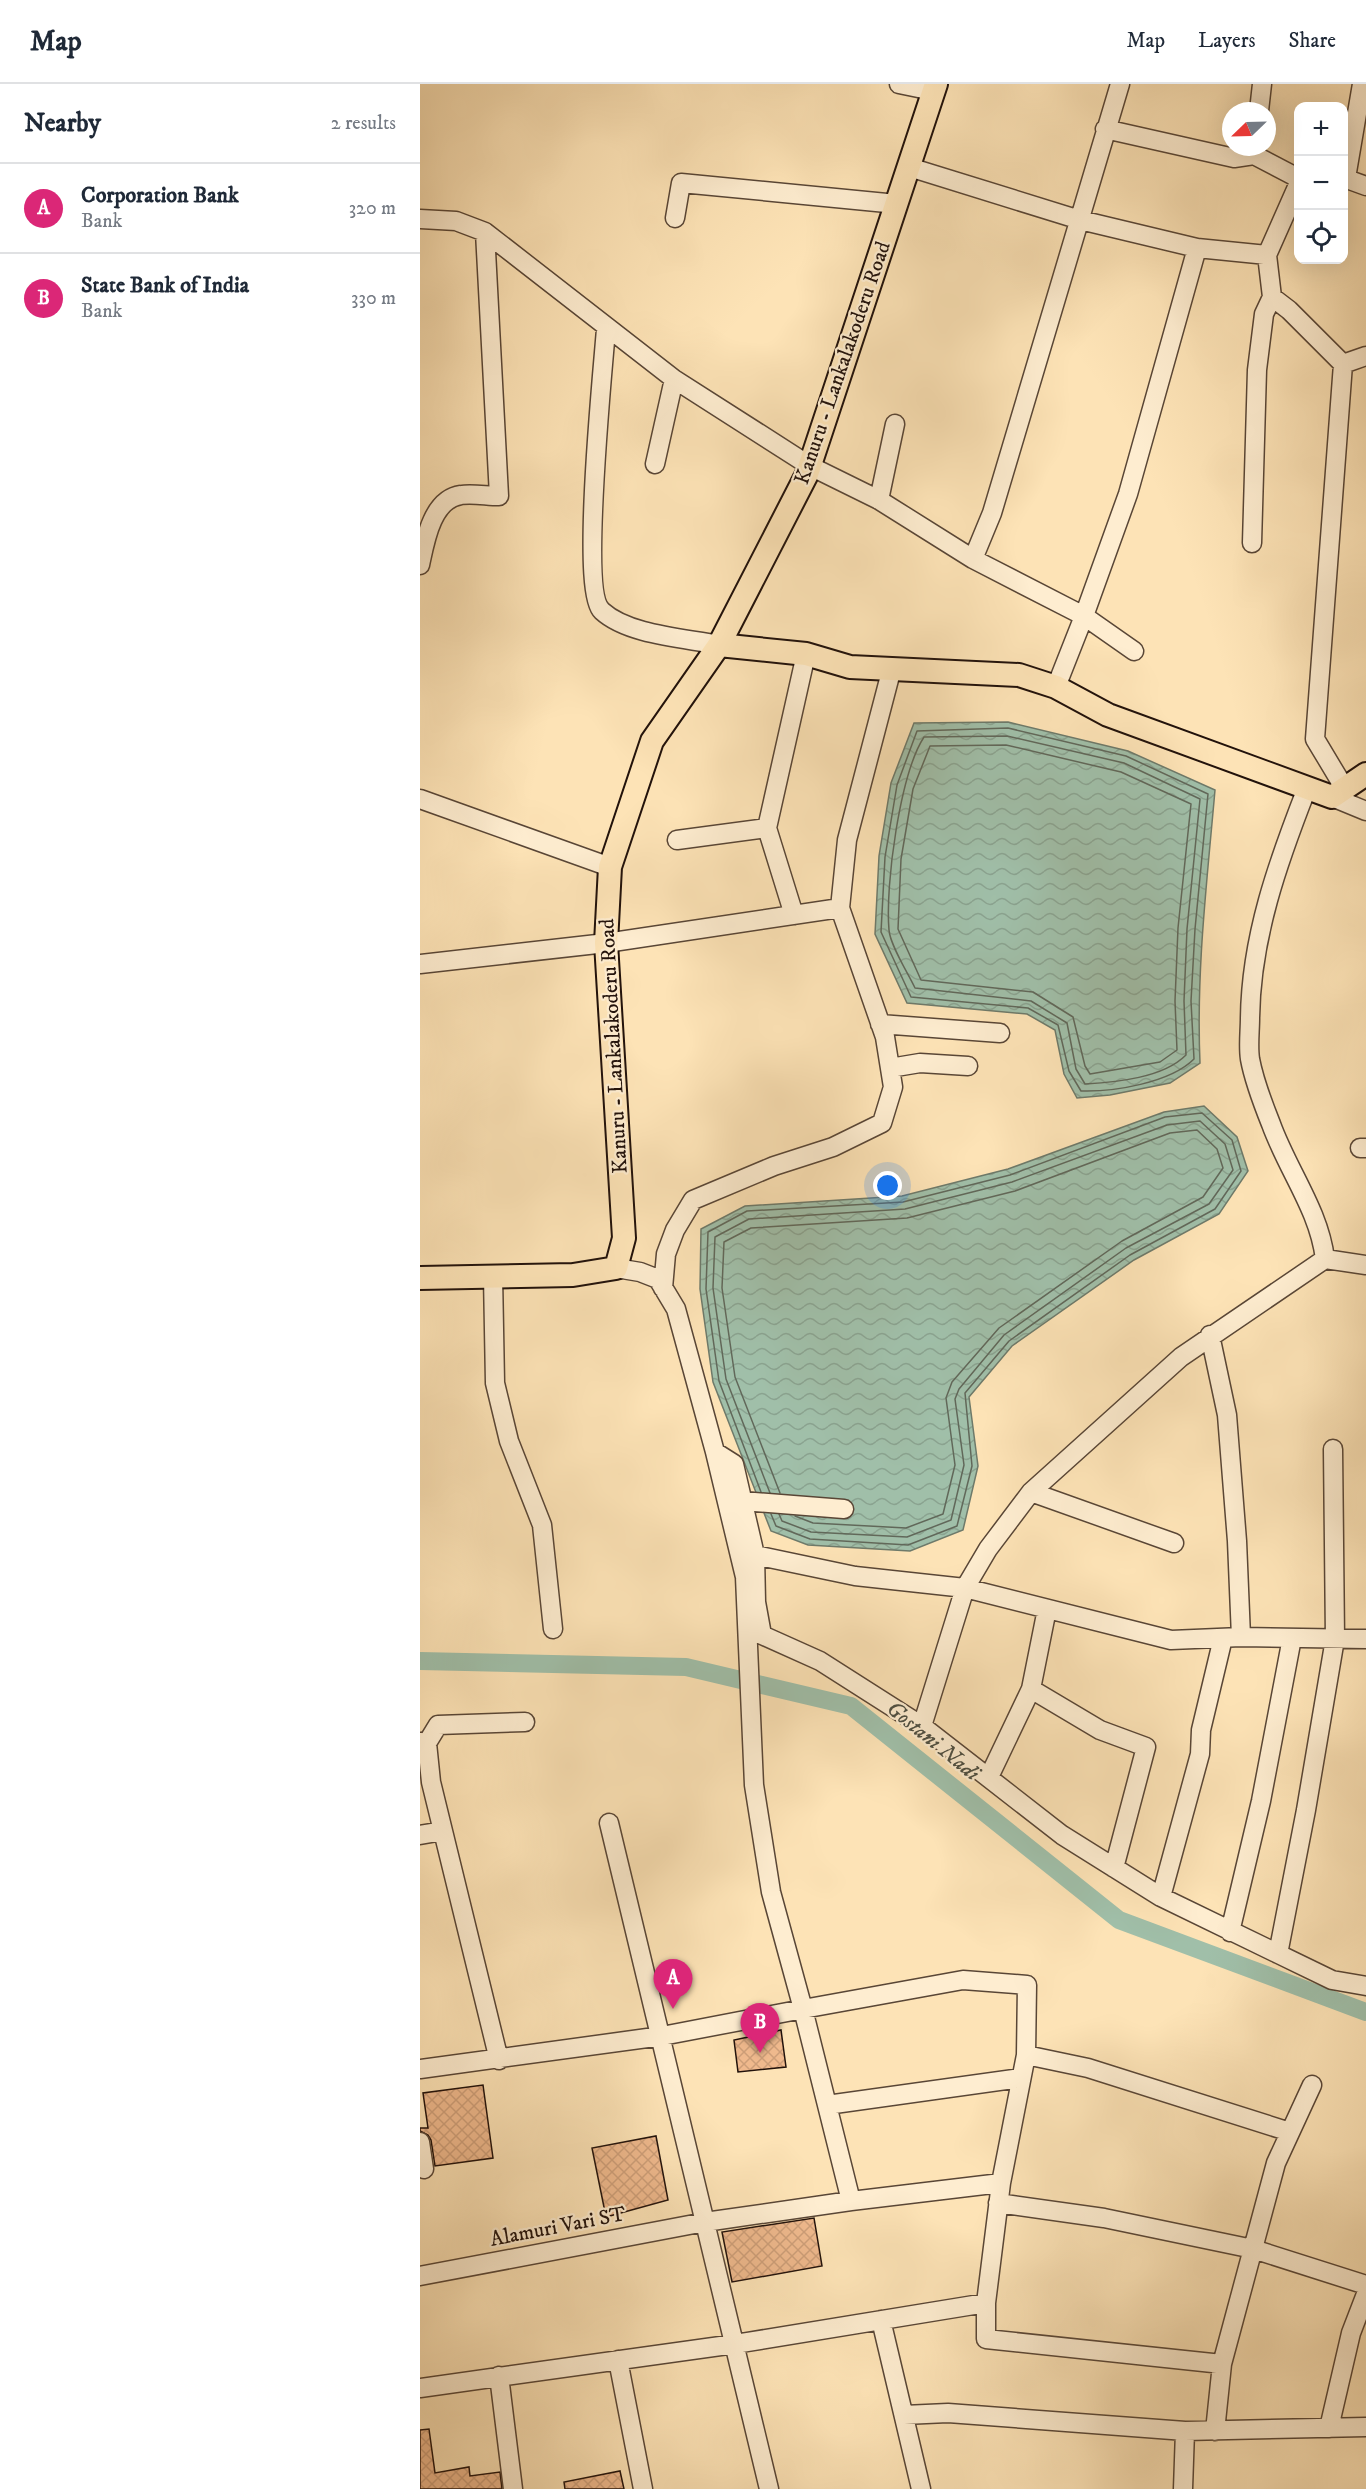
<!DOCTYPE html>
<meta charset="utf-8">
<style>
:root{--surface:#fff;--page:#f2f2f3;--text:#1f2937;--muted:#747a83;--line:#e0e1e3;--accent:#db2777}
body{margin:0;font-family:"IM FELL DW Pica",serif;background:var(--page);color:var(--text)}
.controls{position:absolute;right:18px;top:18px;display:grid;overflow:hidden;border-radius:12px;box-shadow:0 6px 24px #0002}
.controls button{width:54px;height:54px;display:grid;place-items:center;padding:0;border:0;border-bottom:2px solid var(--line);background:var(--surface);color:var(--text);font:30px sans-serif}
.compass{position:absolute;left:802px;top:18px;width:54px;height:54px;border-radius:50%;background:var(--surface);box-shadow:0 6px 24px #0002;rotate:247deg}
.you{position:absolute;left:468px;top:1102px;width:21px;height:21px;margin:-15px;border:4px solid #fff;border-radius:50%;background:#1a73e8;box-shadow:0 0 0 9px #1a73e833}
.badge{display:grid;place-items:center;width:39px;height:39px;border-radius:50%;background:var(--accent);color:#fff;font-size:20px;font-weight:700}
.pin{position:absolute;translate:-50% -50px;filter:drop-shadow(0 2px 3px #0008)}
.pin::after{content:'';position:absolute;top:32px;width:21px;height:18px;background:inherit;clip-path:polygon(0 0,100% 0,50% 100%)}
.list{margin:0;padding:0;list-style:none}
h2{display:flex;justify-content:space-between;align-items:center;height:78px;margin:0;padding:0 24px;font-size:26px}
h2 small{font-size:20px;font-weight:400;color:var(--muted)}
.list li{display:grid;grid-template-columns:39px 1fr auto;gap:18px;align-items:center;box-sizing:border-box;height:90px;padding:0 24px;border-top:2px solid var(--line)}
.list b{display:block;font-size:22px;white-space:nowrap}
.list p{margin:0;font-size:20px;white-space:nowrap;color:var(--muted)}
.list em{font-size:20px;font-style:normal;color:var(--muted)}
.icon{flex:none;width:33px;height:33px;fill:none;stroke:currentColor;stroke-width:2;stroke-linecap:round;stroke-linejoin:round}
.map{position:relative;flex:none;width:946px;height:2405px;overflow:hidden}
header{display:flex;align-items:center;gap:36px;box-sizing:border-box;height:84px;padding:0 30px;background:var(--surface);border-bottom:2px solid var(--line)}
header strong{font-size:28px}
nav{display:flex;gap:33px;margin-inline-start:auto;font-size:21px}
main{display:flex}
aside{flex:1;background:var(--surface)}
.map>svg:first-child{display:block}
.water{fill:url(#water-waves);stroke:#6e7a6a;stroke-width:1.5}
.lines{fill:none;stroke-linecap:round;stroke-linejoin:round}
.shore{stroke:#61685a;stroke-width:1.5}
.canal{stroke:#a0bfa9;stroke-width:18}
.building{fill:url(#building-cross-hatch);stroke:#22120b;stroke-width:1.5}
.minor-casing{stroke:#594636;stroke-width:21}
.major-casing{stroke:#22120b;stroke-width:26}
.minor{stroke:#feedd0;stroke-width:18}
.major{stroke:#fde3b6;stroke-width:22}
.labels{text-anchor:middle;dominant-baseline:central;stroke-width:4.5;stroke-linejoin:round;paint-order:stroke}
.street-label{font-size:21px;fill:#22120b;stroke:#feedd0}
.water-label{font-size:22px;font-style:italic;fill:#4e4f42;stroke:#feedd0}
</style>
<header>
<strong>Map</strong>
<nav><a>Map</a><a>Layers</a><a>Share</a></nav>
</header>
<main>
<aside>
<h2>Nearby<small>2 results</small></h2>
<ul class="list">
<li><span class="badge">A</span><div><b>Corporation Bank</b><p>Bank</p></div><em>320 m</em></li>
<li><span class="badge">B</span><div><b>State Bank of India</b><p>Bank</p></div><em>330 m</em></li>
</ul>
</aside>
<div class="map">
<svg width="946" height="2405" viewBox="0 0 946 2405">
<defs>
<pattern id="water-waves" width="16" height="10" patternUnits="userSpaceOnUse" patternTransform="scale(1.5)"><rect width="16" height="10" fill="#a0bfa9"/><path d="M0 5q4-4 8 0t8 0" fill="none" stroke="#8aa390"/></pattern>
<pattern id="building-cross-hatch" width="8" height="8" patternUnits="userSpaceOnUse" patternTransform="scale(1.5)"><rect width="8" height="8" fill="#efb98d"/><path d="M0 0l8 8M0 8l8-8" fill="none" stroke="#cd9e78"/></pattern>
</defs>
<rect width="100%" height="100%" fill="#fde3b6"/>
<filter id="stains"><feTurbulence type="fractalNoise" baseFrequency=".00333" numOctaves="4"/><feColorMatrix values="0 0 0 0 .2 0 0 0 0 .09 0 0 0 0 .02 0 0 0 .5 -.17"/></filter>
<radialGradient id="worn" r=".72"><stop offset=".6" stop-color="#630" stop-opacity="0"/><stop offset="1" stop-color="#630" stop-opacity=".3"/></radialGradient>
<path class="water" d="M588 638 708 667 795 706C787 798 776 887 780 979L750 999 690 1011 657 1014 644 990 635 946 607 930 487 919 455 850 459 772 471 699 494 639Z
M784 1022 817 1053 828 1087 799 1130 714 1176 592 1262 549 1313 558 1382 543 1446 490 1467 388 1461 351 1447 293 1298 280 1205 281 1145 325 1122 482 1112 588 1085 744 1028Z"/>
<g class="lines">
<path class="shore" d="M588 644 706 672 788 710 775 845 771 917 774 975C750 999 693 1008 661 1007L649 987 638 941 608 924 491 913 461 848 465 773 477 701 497 647Z
M587 652 704 679 780 715 767 845 764 917 766 971C743 994 697 998 665 1000L656 985 647 939 611 917 495 904C488 889 470 861 469 846 465 801 480 690 504 653Z
M586 661 701 688 771 720 758 844 755 917 757 966 740 978 670 990 665 982 653 933 613 908 501 896 478 845 481 775 493 705 510 662Z
M341 1408 299 1297 286 1205 288 1148 327 1127 483 1118 590 1091 745 1033 782 1029 812 1056 821 1087 795 1125 710 1171 589 1257 545 1309 552 1382 537 1442 488 1461 390 1455 356 1442 351 1430
M350 1409 306 1295 293 1204 295 1153 329 1135 485 1125 592 1098 747 1041 780 1037 805 1060 813 1086 789 1120 706 1164 584 1251 539 1305 535 1315 544 1381 531 1436 487 1453 391 1448 362 1437 359 1430
M360 1409 315 1293 302 1204 304 1158 331 1144 487 1134 595 1107 750 1049 777 1046 797 1065 803 1084 783 1113 702 1157 579 1244 532 1298 526 1314 535 1381 523 1430 486 1444 393 1439 375 1432"/>
<path class="canal" d="M0 1577 266 1583 431 1622 699 1836 946 1928"/>
</g>
<path class="building" d="M361 1946 366 1983 318 1988 314 1956Z
M63 2001 73 2074 15 2082 11 2056 8 2051 0 2047V2044H8L3 2009Z
M236 2052 248 2116 186 2133 172 2064Z
M394 2134 402 2182 312 2198 302 2148Z
M9 2345 15 2389 49 2383 50 2392 80 2388 82 2405H0V2346Z
M200 2387 204 2405H145L144 2398Z"/>
<g class="lines">
<defs>
<path id="minor" d="M479 0 513 7
M839 27 842 0
M685 45 814 74 834 71 878 94
M489 83 660 136 777 164 847 171
M924 94 946 102
M926 94 942 0
M255 134 261 99 477 120
M0 135 36 137 65 148 254 295 390 382 459 416 553 475 664 532 636 603
M852 213 869 226 923 280
M186 245C183 285 160 508 182 527 208 551 265 554 299 561
M923 280 895 655 925 705
M923 280 946 272
M235 380 254 295
M459 416 475 340
M832 459 837 286 844 230 852 213 847 171 878 101
M553 475 572 429 700 0
M0 481C5 457 12 415 41 411 52 409 67 412 79 412L65 148
M714 567 664 532 708 410 777 164
M887 704C858 778 831 853 830 934 830 947 828 962 830 975 834 997 843 1020 851 1040 868 1087 899 1126 905 1175
M912 713 946 727
M0 715 190 783
M257 756 347 744
M374 831 347 744 386 570
M0 880 186 859 420 824
M460 940 580 949
M470 984 500 979 548 982
M940 1064H946
M73 1192 75 1299 89 1357 122 1441 133 1545
M243 1204 246 1170 255 1146 273 1116 354 1082 413 1063 462 1039 473 1003 465 953 420 824 427 756 472 584
M790 1251 807 1331 817 1457 821 1553
M295 1368 314 1380 335 1471 435 1492 545 1504 751 1556 821 1553 946 1555
M611 1408 754 1459
M322 1417 424 1425
M335 1471 336 1518 342 1551 400 1577 502 1642 642 1751 741 1813 912 1896 946 1902
M611 1605 680 1646 726 1663 694 1784
M502 1642 545 1504 568 1465 611 1408 761 1273 905 1175 946 1181
M0 1658 7 1659 11 1698 79 1976
M7 1659 18 1641 105 1638
M569 1693 611 1605 627 1525
M189 1739 349 2405
M0 1751 23 1747
M741 1813 780 1670 781 1646 803 1554
M810 1848 841 1717 872 1554
M858 1870 886 1726 915 1555 913 1365
M606 1971 668 1984 870 2048
M0 1985 242 1952 383 1925 351 1808 334 1701 325 1493 295 1368 256 1225 238 1195 220 1188 196 1184
M407 2021 601 1994
M0 2058 4 2085
M431 2117 581 2099
M578 2119 684 2134 833 2165 946 2201
M0 2192 285 2138 431 2117 383 1925 543 1896 607 1901 606 1971 581 2099 566 2219 315 2260 0 2304
M566 2219V2255L802 2280
M461 2236 501 2405
M198 2276 223 2405
M79 2292 93 2405
M484 2331 528 2329 765 2347 946 2343
M909 2344 931 2249 946 2210
M795 2347 802 2280 856 2079 892 2001
M763 2405 765 2347"/>
<path id="major" d="M299 561 386 570 430 583 599 591 636 603 688 631 912 713 946 690
M0 1194 153 1191 196 1184 204 1154 186 859 190 783 232 657 299 561 387 390 516 0"/>
</defs>
<use href="#minor" class="minor-casing"/>
<use href="#major" class="major-casing"/>
<use href="#minor" class="minor"/>
<use href="#major" class="major"/>
</g>
<g class="labels">
<g class="street-label">
<text transform="translate(423 279) rotate(-71)">Kanuru - Lankalakoderu Road</text>
<text transform="translate(194 962) rotate(-93)">Kanuru - Lankalakoderu Road</text>
<text transform="translate(138 2143) rotate(-11)">Alamuri Vari ST</text>
</g>
<g class="water-label">
<text transform="translate(513 1657) rotate(39)">Gostani Nadi</text>
</g>
</g>
<rect width="100%" height="100%" filter="url(#stains)"/>
<rect width="100%" height="100%" fill="url(#worn)"/>
</svg>
<div class="controls">
<button>+</button>
<button>−</button>
<button><svg class="icon" aria-label="locate" viewBox="0 0 24 24"><circle cx="12" cy="12" r="6"/><path d="M12 2v4M12 18v4M2 12h4M18 12h4"/></svg></button>
</div>
<svg class="compass" viewBox="-18 -18 36 36"><path d="M0-13l5 13h-10z" fill="#e53935"/><path d="M0 13l5-13h-10z" fill="#747a83"/></svg>
<div class="you"></div>
<div class="pin badge" style="left:253px;top:1925px">A</div>
<div class="pin badge" style="left:340px;top:1969px">B</div>
</div>
</main>
